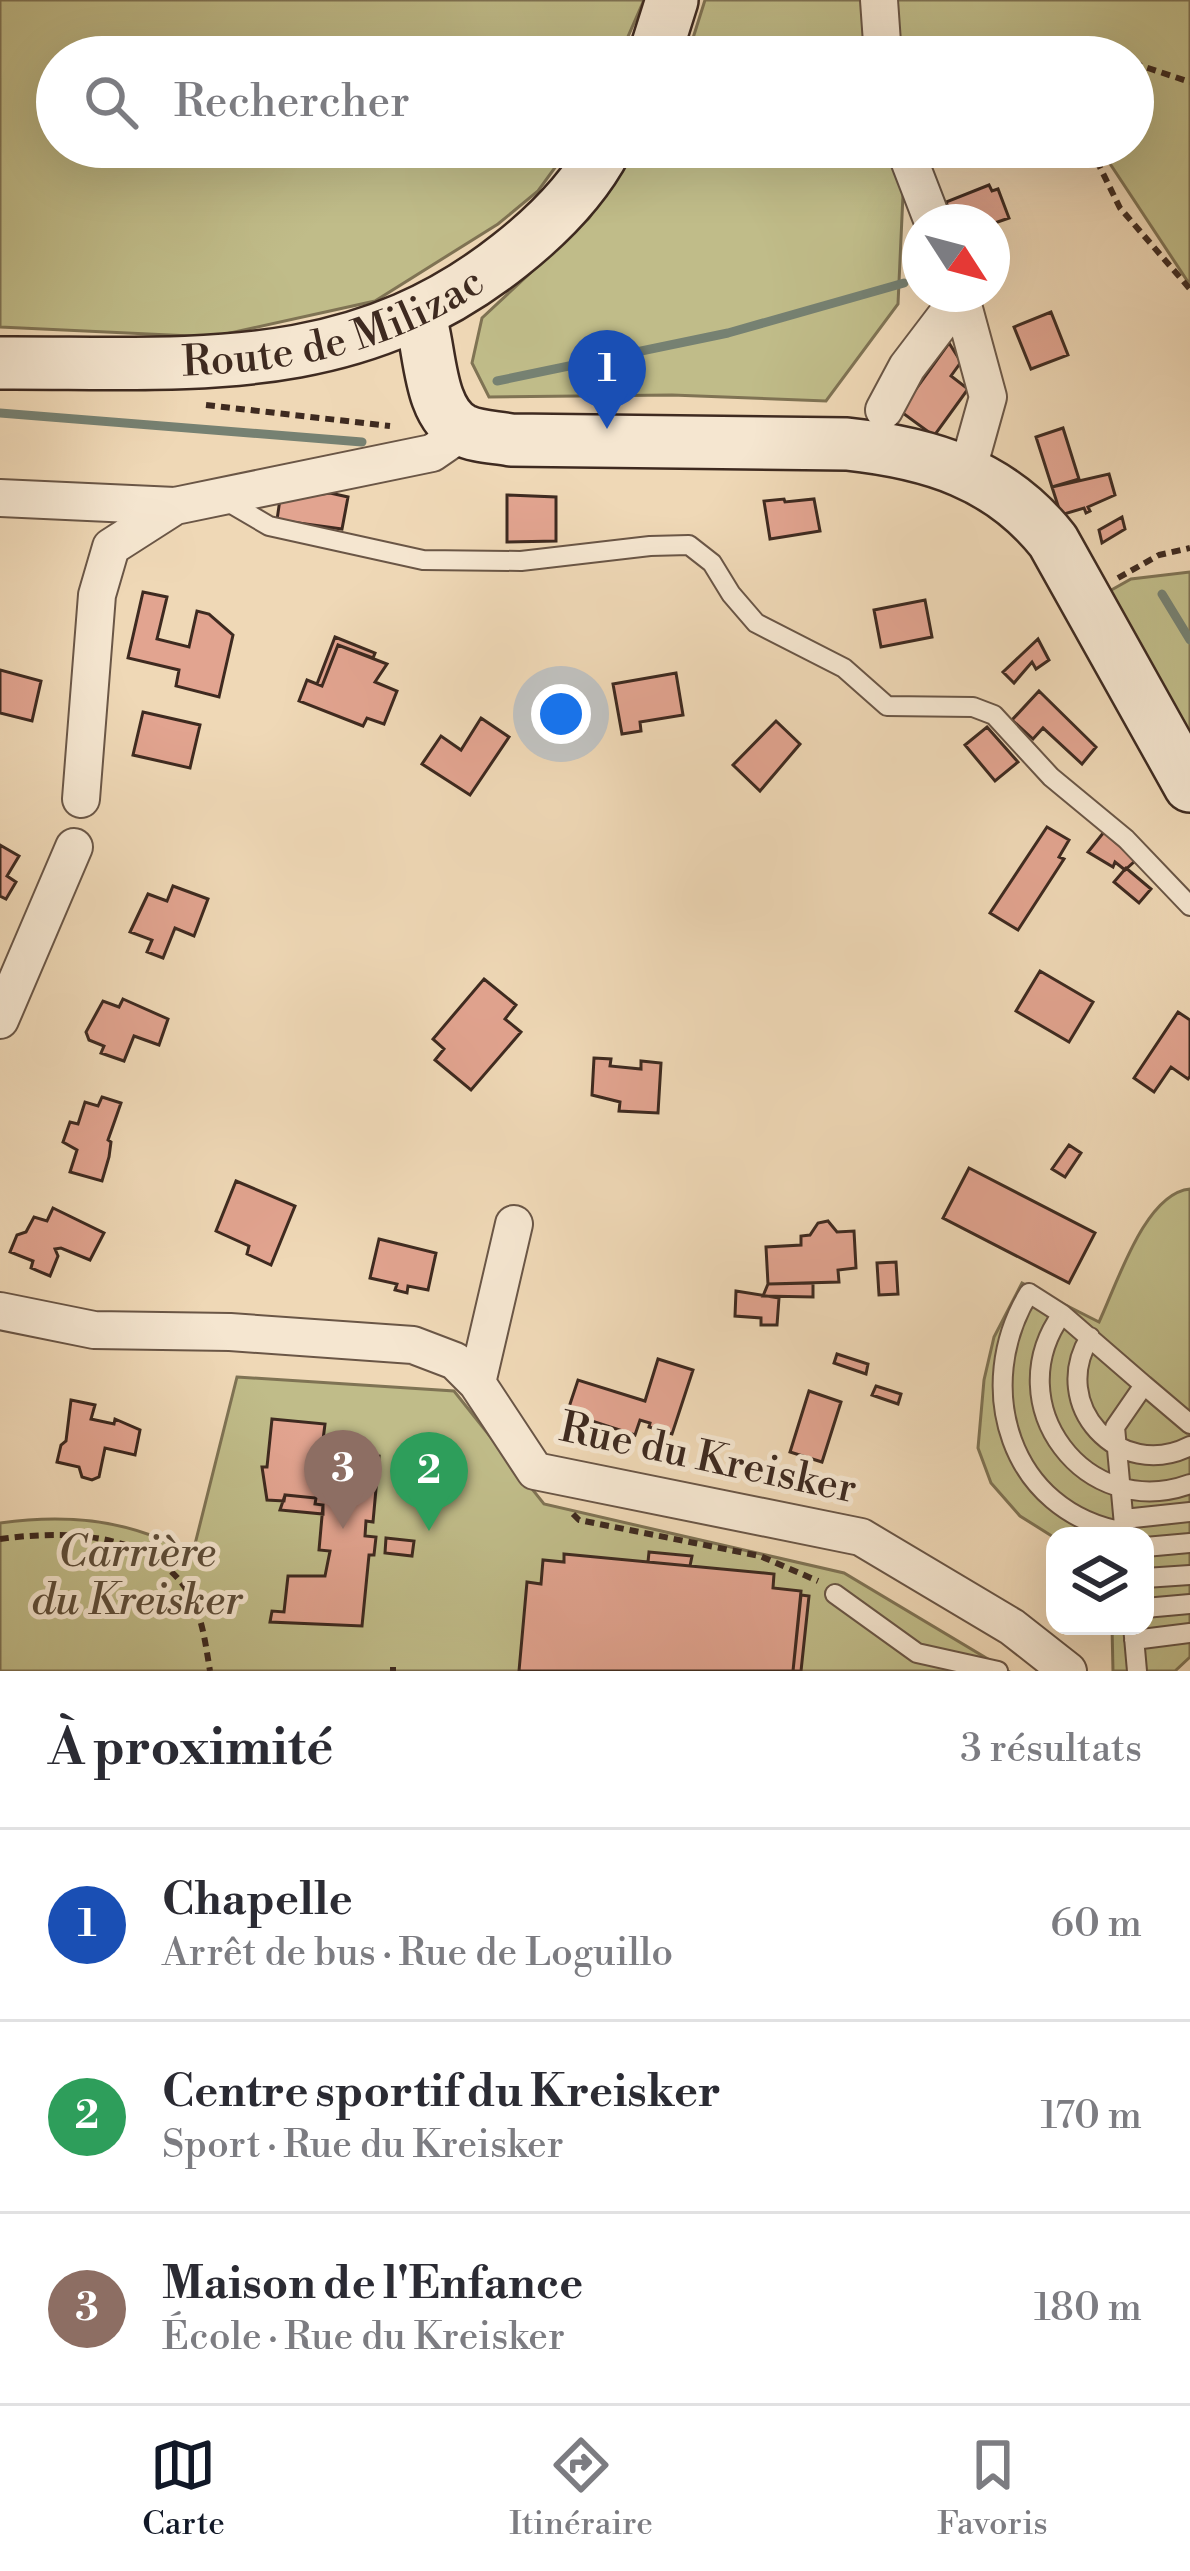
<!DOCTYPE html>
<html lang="fr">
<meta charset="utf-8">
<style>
:root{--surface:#fff;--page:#f2f2f3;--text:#2b2b33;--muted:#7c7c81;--line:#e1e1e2;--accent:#111827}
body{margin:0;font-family:"Libre Bodoni",serif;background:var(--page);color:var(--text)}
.controls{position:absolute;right:36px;bottom:36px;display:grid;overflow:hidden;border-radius:24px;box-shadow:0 12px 48px #0002}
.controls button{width:108px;height:108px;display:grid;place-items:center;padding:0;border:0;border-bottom:3px solid var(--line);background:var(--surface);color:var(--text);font:60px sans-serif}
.compass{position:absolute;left:902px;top:204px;width:108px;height:108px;border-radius:50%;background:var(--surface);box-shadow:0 12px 48px #0002;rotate:126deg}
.you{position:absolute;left:561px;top:714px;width:42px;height:42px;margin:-30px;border:9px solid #fff;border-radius:50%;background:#1a73e8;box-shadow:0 0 0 18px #1a73e833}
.badge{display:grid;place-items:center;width:78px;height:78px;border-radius:50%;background:var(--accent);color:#fff;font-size:39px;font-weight:700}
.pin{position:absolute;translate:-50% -99px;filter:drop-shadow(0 3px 6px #0008)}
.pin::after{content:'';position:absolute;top:63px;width:42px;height:36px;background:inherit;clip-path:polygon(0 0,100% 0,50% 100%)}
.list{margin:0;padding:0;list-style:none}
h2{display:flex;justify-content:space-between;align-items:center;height:156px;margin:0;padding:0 48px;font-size:51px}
h2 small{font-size:39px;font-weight:400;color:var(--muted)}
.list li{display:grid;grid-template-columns:78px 1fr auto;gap:36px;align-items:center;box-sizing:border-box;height:192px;padding:0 48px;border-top:3px solid var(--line)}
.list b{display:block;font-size:45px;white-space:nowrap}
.list p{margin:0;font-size:39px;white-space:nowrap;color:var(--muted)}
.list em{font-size:39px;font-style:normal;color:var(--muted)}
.icon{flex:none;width:66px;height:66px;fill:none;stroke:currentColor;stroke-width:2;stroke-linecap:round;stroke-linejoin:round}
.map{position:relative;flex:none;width:1190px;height:1671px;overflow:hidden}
.search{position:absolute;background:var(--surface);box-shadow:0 12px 48px #0002;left:36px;right:36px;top:36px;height:132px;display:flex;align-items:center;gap:30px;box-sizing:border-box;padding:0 42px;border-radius:66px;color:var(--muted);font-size:45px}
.sheet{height:732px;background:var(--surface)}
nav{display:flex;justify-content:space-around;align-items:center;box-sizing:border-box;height:168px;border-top:3px solid var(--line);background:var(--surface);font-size:33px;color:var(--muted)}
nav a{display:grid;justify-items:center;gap:6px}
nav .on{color:var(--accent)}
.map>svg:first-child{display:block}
.green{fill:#c0bc89;stroke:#7f7354;stroke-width:3}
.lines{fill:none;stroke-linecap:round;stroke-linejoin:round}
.stream{stroke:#768172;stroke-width:9}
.building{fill:#e2a490;stroke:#3e2a20;stroke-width:3}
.lane-casing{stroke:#6a5646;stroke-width:22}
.street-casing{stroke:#6a5646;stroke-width:40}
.secondary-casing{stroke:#3e2a20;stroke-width:56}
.path{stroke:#3e2a20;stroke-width:6;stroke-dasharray:9 6;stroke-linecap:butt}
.lane{stroke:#f5e6d0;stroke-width:18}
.street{stroke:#f5e6d0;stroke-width:36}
.secondary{stroke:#f5e6d0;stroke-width:51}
.labels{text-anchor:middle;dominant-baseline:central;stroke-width:10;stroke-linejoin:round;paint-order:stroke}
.street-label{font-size:42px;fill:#3e2a20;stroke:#f5e6d0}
.park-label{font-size:42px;font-style:italic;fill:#5e4e3a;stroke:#f5e6d0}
</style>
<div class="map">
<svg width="1190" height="1671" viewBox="0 0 1190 1671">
<rect width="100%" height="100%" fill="#efd8b6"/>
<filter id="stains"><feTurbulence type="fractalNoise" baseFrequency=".00167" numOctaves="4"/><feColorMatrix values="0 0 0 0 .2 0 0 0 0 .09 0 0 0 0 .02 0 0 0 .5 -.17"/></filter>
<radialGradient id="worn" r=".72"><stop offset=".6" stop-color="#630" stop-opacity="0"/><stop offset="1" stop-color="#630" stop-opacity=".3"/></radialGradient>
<path class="green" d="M0 0H644L619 57H57V147H570L538 191 498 224 375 301 212 337 0 327Z
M705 0H1190V285L1099 147H1133V57H687Z
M638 147H971L929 164 905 151 898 304 826 401 672 395 489 397 472 363 482 318 589 218Z
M1190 572V740L1106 593 1131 579Z
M1190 1189V1657L1175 1671H1113L1112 1626H1145V1536L1055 1538 1020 1516 991 1483 978 1448 984 1380 994 1337 1022 1283 1099 1322C1117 1284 1145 1193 1190 1189Z
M237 1377 454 1391 544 1504 844 1573 1008 1671H0V1523C66 1514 135 1519 192 1556Z"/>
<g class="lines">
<path class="stream" d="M497 381 728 333 904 283
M0 413 362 442
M1162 594 1190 640"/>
</g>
<path class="building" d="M989 185 992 191 998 189 1009 218 992 224 954 222 946 202Z
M1051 312 1068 355 1031 369 1014 327Z
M949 343 961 362 951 376 968 389 934 436 900 411Z
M1063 428 1079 479 1052 487 1036 437Z
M1109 474 1115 495 1088 507 1090 511 1086 513 1084 508 1061 515 1052 487Z
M330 493 348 497 342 529 277 520 280 499Z
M507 495 556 497V541L507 542Z
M784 499 785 502 814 499 820 531 770 539 764 501Z
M1122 517 1125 529 1102 543 1099 530Z
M143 592 167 597 157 639 189 647 197 611 209 614 233 635 219 697 176 686 179 670 128 658Z
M925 600 932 637 881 647 874 610Z
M335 637 375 653 373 658 338 645 322 686 317 684Z
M1038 639 1049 660 1036 669 1032 662 1014 683 1003 672Z
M338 645 387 664 375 682 397 691 384 724 367 718 363 726 299 701 307 680 322 686Z
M0 670 41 681 32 721 0 713Z
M676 673 683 715 640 722 641 731 622 734 613 684Z
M1039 691 1096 747 1082 764 1043 728 1033 739 1012 720Z
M143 712 200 725 190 768 133 755Z
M481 718 509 737 470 795 422 764 441 736 461 750Z
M776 721 800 744 760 791 733 765Z
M987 727 1018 762 995 781 965 745Z
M1047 827 1069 840 1059 857 1064 859 1018 930 990 913Z
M1104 832 1136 860 1125 870 1115 862 1113 867 1088 852Z
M0 845 19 856 7 876 16 882 6 899 0 896Z
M1126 868 1151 889 1139 903 1114 882Z
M173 886 208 899 194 936 175 928 163 958 147 952 152 940 130 932 148 894 167 901Z
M1040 971 1093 1002 1069 1042 1016 1011Z
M484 979 516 1005 505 1019 521 1032 471 1090 435 1060 444 1049 433 1039Z
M123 999 168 1019 159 1045 134 1036 124 1061 101 1053 104 1046 89 1040 86 1032 103 1001 119 1007Z
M1178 1012 1190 1020V1076L1188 1079 1171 1067 1154 1092 1134 1078Z
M594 1058 611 1059 610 1066 641 1069V1061L661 1063 658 1113 619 1111 620 1102 592 1095Z
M102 1097 121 1103 108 1140 111 1142 109 1157 102 1181 70 1172 77 1150 63 1142 70 1122 78 1124 85 1102 98 1106Z
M1069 1145 1081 1153 1065 1177 1052 1169Z
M969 1168 1095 1233 1069 1283 943 1218Z
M236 1181 295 1206 271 1265 247 1254 249 1246 216 1231Z
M53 1208 104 1233 90 1260 61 1248 55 1249 58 1256 50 1276 31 1268 33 1261 10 1252 17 1235 26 1232 34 1217 47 1221Z
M828 1221 837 1232 854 1231 856 1268 838 1270 839 1282 768 1284 766 1247 801 1245V1236L810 1235 818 1223Z
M379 1239 436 1253 428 1290 408 1286 407 1293 395 1290 397 1284 370 1278Z
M896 1262 898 1294 879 1295 877 1263Z
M813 1283V1297L763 1296 768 1284Z
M736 1291 779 1298 777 1325H761V1318L735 1316Z
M837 1354 868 1364 866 1374 834 1363Z
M658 1359 693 1370 672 1434 649 1427 650 1423 640 1420 635 1435 567 1413 578 1380 645 1401Z
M876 1386 901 1394 898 1404 872 1395Z
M809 1391 841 1402 822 1462 790 1452Z
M71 1400 95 1405 91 1419 114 1424 115 1419 140 1430 135 1455 105 1448 99 1477 92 1480 82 1477 79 1467 57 1462 61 1445 66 1441Z
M272 1419 325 1424 321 1456 343 1459 344 1452 379 1456 373 1522 366 1521 365 1536 376 1537 374 1555H369L362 1626 270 1622 272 1611 284 1612 288 1576H325L330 1551 319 1550 323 1505 315 1504 316 1498 285 1495 284 1501 267 1500 262 1467H267Z
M285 1495 316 1498 315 1504 323 1505V1514L280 1510Z
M386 1538 414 1541 412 1556 385 1553Z
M649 1552 692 1556 690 1566 648 1562Z
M564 1554 774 1574 773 1588 801 1591 793 1671H519L527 1582 541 1584 543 1560 564 1562Z
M801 1595 809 1596 801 1671H793Z"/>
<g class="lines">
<defs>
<path id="lane" d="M223 499 269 526 423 560 521 561 650 546 689 545 712 563 731 594 756 623 844 668 887 706 973 707 994 715 1051 777 1126 839 1190 906
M1062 1314C997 1404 1085 1522 1190 1484
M1090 1337C1048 1405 1119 1482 1190 1446
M1144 1385 1190 1424
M1124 1519 1190 1512
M1125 1532C1009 1513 972 1386 1029 1293L1062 1314 1144 1385 1115 1427 1125 1536
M1145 1547 1190 1543
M1145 1578 1190 1575
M835 1594 917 1653 998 1671
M1145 1608 1190 1604
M1133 1626 1137 1671
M1134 1640 1190 1633"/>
<path id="street" d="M879 0 883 57
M904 147 933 222
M960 294 988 397 967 472
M884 410 907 367 961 296
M0 498 175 506 432 453 464 431
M81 799 97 595 111 547 175 506
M0 1020 74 847
M0 1311 94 1330 230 1332 413 1345 455 1361 477 1383 535 1471 861 1537 1012 1627 1068 1671
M477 1383 514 1224"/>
<g id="secondary">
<path d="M654 57 672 0"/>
<path d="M419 314C431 347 427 412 463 430 476 437 496 437 511 440L847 444C930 453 1000 474 1053 541L1190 786"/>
<path id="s1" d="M0 363C189 362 351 381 509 256 546 227 584 189 606 147"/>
</g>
</defs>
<use href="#lane" class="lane-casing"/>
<use href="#street" class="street-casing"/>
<use href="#secondary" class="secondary-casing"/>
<path class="path" d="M1075 57 1080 45 1116 57
M1133 63 1190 82
M1090 147 1120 208 1190 289
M206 405 390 426
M1118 578 1159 555 1190 548
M573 1514 579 1520 760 1556 818 1581
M0 1539C66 1530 156 1531 192 1599 203 1621 206 1647 210 1671
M393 1671V1667"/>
<use href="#lane" class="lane"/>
<use href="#street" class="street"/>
<use href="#secondary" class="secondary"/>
</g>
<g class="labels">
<g class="street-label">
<text stroke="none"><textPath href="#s1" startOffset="339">Route de Milizac</textPath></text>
<text transform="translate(708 1459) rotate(12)">Rue du Kreisker</text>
</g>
<g class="park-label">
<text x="137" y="1553">Carrière<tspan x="137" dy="48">du Kreisker</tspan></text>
</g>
</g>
<rect width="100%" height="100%" filter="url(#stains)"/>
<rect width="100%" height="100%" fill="url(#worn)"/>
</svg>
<div class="controls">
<button><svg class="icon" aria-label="layers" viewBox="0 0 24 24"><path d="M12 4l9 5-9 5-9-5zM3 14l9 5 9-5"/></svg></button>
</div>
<svg class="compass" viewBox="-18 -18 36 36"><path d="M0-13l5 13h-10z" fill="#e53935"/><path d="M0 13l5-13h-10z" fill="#7c7c81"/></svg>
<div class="you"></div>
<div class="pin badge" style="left:607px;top:429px;background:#1a4fb4">1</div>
<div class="pin badge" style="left:429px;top:1531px;background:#2e9e5b">2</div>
<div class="pin badge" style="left:343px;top:1529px;background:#8d6e63">3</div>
<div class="search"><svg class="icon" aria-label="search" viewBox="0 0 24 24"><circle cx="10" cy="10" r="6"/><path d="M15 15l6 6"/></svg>Rechercher</div>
</div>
<section class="sheet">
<h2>À proximité<small>3 résultats</small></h2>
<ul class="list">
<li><span class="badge" style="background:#1a4fb4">1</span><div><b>Chapelle</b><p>Arrêt de bus · Rue de Loguillo</p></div><em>60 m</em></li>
<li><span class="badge" style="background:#2e9e5b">2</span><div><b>Centre sportif du Kreisker</b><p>Sport · Rue du Kreisker</p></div><em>170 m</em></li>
<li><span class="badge" style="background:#8d6e63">3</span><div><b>Maison de l'Enfance</b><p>École · Rue du Kreisker</p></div><em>180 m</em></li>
</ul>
</section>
<nav>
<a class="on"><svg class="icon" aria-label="map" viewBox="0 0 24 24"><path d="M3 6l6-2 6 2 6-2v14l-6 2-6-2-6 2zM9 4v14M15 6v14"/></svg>Carte</a>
<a><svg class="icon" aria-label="directions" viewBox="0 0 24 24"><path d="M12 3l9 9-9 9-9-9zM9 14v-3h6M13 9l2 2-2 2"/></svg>Itinéraire</a>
<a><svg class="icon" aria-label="saved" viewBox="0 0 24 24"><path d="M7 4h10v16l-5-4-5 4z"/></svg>Favoris</a>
</nav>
